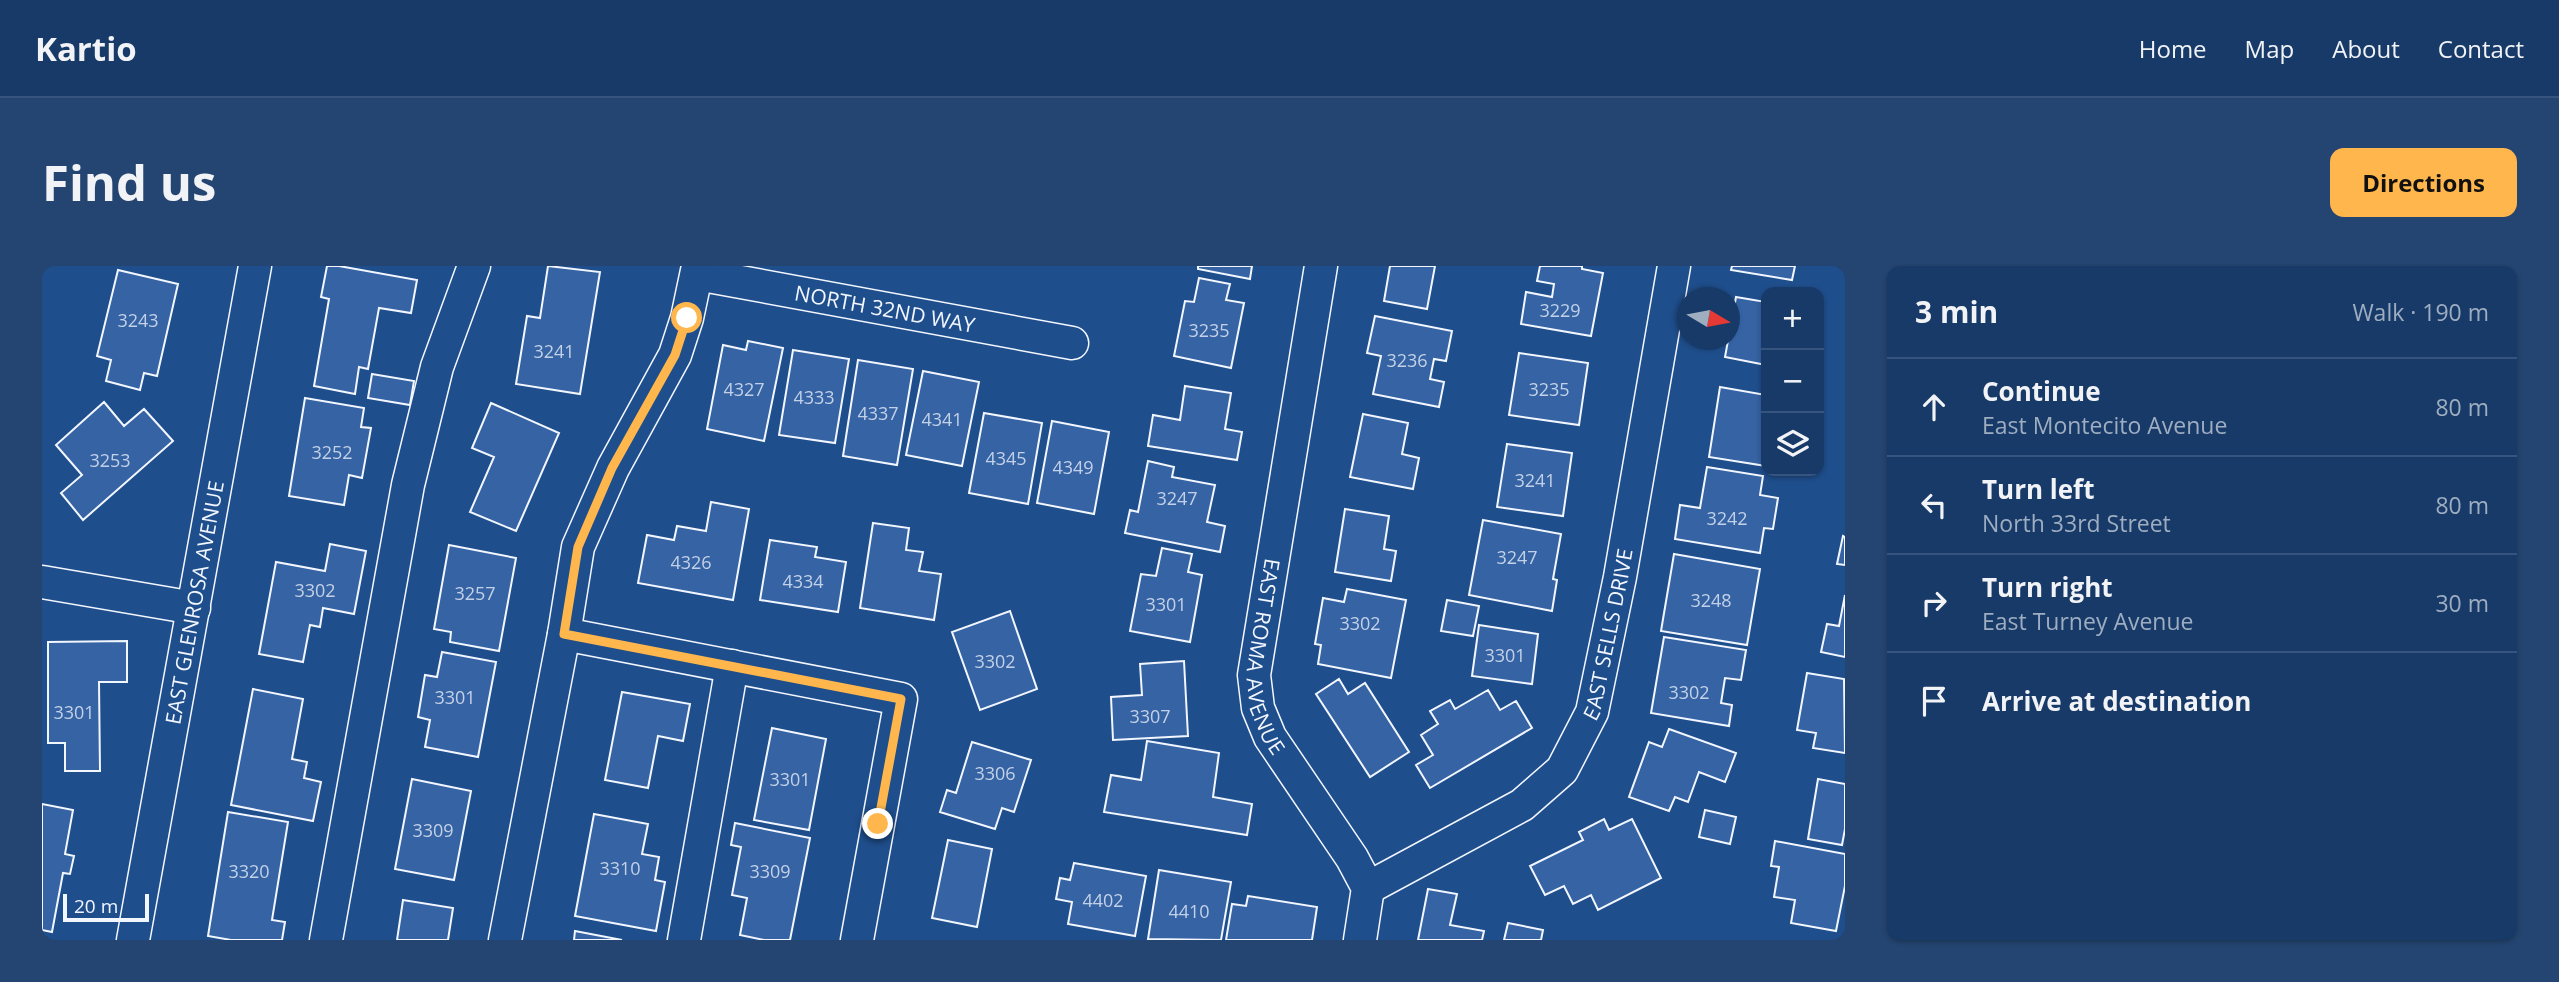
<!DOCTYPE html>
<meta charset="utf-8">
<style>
:root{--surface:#173a69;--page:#244571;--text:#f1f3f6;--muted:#9eadc0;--line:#36547d;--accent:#ffb74d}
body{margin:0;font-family:"Open Sans",sans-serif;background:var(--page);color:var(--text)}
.controls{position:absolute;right:21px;top:21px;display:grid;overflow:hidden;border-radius:14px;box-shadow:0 2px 5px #0004}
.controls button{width:63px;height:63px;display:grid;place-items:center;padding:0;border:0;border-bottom:2px solid var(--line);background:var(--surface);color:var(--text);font:35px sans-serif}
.compass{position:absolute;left:1635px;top:21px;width:63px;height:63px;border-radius:50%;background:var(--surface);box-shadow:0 2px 5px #0004;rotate:100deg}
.scale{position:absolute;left:21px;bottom:18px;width:86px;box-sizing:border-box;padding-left:7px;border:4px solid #f2f6ff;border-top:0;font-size:19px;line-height:24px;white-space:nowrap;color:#f2f6ff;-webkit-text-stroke:5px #1f4e8c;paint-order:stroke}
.stop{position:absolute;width:21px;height:21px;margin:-16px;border:5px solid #ffb74d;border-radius:50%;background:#fff}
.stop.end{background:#ffb74d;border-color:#fff;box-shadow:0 2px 7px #0008}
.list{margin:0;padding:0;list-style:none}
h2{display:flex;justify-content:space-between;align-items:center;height:91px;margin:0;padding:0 28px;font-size:30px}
h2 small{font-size:23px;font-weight:400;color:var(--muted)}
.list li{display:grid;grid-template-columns:46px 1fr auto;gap:21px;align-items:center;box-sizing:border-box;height:98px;padding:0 28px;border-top:2px solid var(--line)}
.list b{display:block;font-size:26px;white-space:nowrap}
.list p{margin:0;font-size:23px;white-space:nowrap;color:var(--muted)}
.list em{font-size:23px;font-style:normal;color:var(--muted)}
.icon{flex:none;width:38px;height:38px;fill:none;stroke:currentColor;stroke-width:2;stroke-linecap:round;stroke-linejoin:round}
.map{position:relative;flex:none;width:1803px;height:674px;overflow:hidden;border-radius:14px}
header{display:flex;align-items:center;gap:42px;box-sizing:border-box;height:98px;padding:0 35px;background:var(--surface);border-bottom:2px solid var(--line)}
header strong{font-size:33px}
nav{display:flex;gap:38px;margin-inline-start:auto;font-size:24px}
.intro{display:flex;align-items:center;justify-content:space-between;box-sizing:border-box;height:168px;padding:0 42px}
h1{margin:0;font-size:49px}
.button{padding:18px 32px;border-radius:14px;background:var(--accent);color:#111;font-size:24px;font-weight:700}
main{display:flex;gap:42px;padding:0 42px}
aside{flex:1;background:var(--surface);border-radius:14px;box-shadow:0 2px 5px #0004}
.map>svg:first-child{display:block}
.building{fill:#3563a3;stroke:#f2f6ff;stroke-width:2}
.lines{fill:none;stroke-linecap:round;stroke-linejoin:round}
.minor-casing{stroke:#f2f6ff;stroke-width:35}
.minor{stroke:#1f4e8c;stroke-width:32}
.route{stroke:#ffb74d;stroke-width:9}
.labels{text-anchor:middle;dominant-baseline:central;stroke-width:5;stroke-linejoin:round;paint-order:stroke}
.number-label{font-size:18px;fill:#c3d1e8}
.street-label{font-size:21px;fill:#f2f6ff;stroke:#1f4e8c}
</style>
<header>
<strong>Kartio</strong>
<nav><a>Home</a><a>Map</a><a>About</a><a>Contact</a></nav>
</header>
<div class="intro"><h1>Find us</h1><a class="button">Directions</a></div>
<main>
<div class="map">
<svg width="1803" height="674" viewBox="0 0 1803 674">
<rect width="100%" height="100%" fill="#1f4e8c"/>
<path class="building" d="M285 0H297L375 14 369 47 337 42 326 103 317 101 313 128 272 120 287 33 279 31Z
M506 0 558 6 538 128 474 118 485 50 498 52Z
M1156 0H1210L1208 13 1156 3Z
M1348 0H1393L1385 43 1342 35Z
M1498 0H1540V3L1561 7 1549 70 1479 58 1484 26 1510 31 1512 18 1495 15Z
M1690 0H1753L1750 14 1689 4Z
M76 4 136 18 115 110 102 107 98 124 64 115 69 94 55 90Z
M1157 12 1188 18 1184 34 1202 37 1189 102 1132 90 1143 35 1152 36Z
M1694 31 1724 36V99L1683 91Z
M1333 50 1410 65 1404 95 1392 93 1388 113 1402 116 1397 141 1331 128 1339 90 1325 87Z
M706 75 741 82 722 175 665 163 681 79 704 84Z
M751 84 807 93 793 177 737 169Z
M1477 87 1546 97 1537 159 1467 149Z
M816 94 871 103 855 199 801 190Z
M881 105 937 116 920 200 864 189Z
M330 108 372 115 368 139 326 132Z
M1143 120 1189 127 1183 163 1200 166 1195 194 1106 180 1111 149 1138 154Z
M1678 121 1724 129V200L1667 191Z
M263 132 322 142 319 161 329 162 320 212 307 209 302 239 247 230Z
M62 136 82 160 102 143 131 175 41 254 19 227 40 209 14 179Z
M449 137 517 167 474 265 428 246 452 191 430 182Z
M942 147 1000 157 986 238 927 227Z
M1321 148 1366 157 1360 188 1377 192 1371 223 1308 211Z
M1010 155 1067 166 1052 248 995 237Z
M1465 178 1530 187 1521 250 1455 241Z
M1106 195 1132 201 1130 211 1173 219 1165 256 1183 260 1178 286 1083 267 1088 244 1096 246Z
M1665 201 1721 210 1718 229 1736 232 1731 263 1722 262 1718 287 1633 273 1638 239 1658 242Z
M669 236 707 243 691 334 596 317 605 269 632 274 635 260 664 265Z
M1303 243 1347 250 1342 283 1354 285 1349 315 1293 306Z
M1441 254 1519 268 1511 313 1515 314 1510 345 1427 329Z
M831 257 867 262 864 284 881 286 877 305 899 308 892 354 818 342Z
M1801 270 1803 271V299L1795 298Z
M728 274 775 281 773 291 804 296 796 346 718 334Z
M288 278 324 285 312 348 281 342 278 361 268 359 261 396 217 388 234 296 283 305Z
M407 279 474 292 457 385 408 376 409 366 392 363Z
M1120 282 1150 288 1146 306 1160 309 1148 376 1088 365 1099 308 1114 310Z
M1632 288 1718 303 1705 379 1619 365Z
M1305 323 1364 334 1349 412 1276 398 1279 379 1273 378 1281 332 1302 336Z
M1803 329V391L1779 386 1785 358 1797 360Z
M1405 334 1437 340 1431 370 1399 365Z
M968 345 995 423 938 444 910 366Z
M1437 359 1496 368 1490 418 1430 410Z
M1622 371 1704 384 1699 414 1683 412 1679 437 1690 439 1687 460 1609 447Z
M85 375V416H57L58 505H23V477H6V376Z
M400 386 454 396 436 491 383 481 388 454 376 451 383 409 395 411Z
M1142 395 1146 470 1071 474 1069 431 1100 429 1098 398Z
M1765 407 1802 413 1803 487 1771 482 1774 467 1755 464Z
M1297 413 1306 428 1323 417 1367 486 1328 511 1274 428Z
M211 423 261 433 250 493 265 496 262 512 279 516 271 555 189 539Z
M1446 424 1458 444 1474 435 1490 462 1388 522 1374 499 1391 489 1379 469 1396 458 1388 445 1408 434 1413 443Z
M580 426 648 438 641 475 616 470 606 522 563 514Z
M730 462 784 473 767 564 712 554Z
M1627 463 1694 487 1683 516 1657 506 1646 536 1633 531 1627 545 1587 531 1607 476 1620 481Z
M1105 475 1177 487 1171 531 1210 538 1205 569 1062 546 1069 509 1099 514Z
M930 476 989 494 972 546 960 542 953 563 898 546 905 524 914 527Z
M370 513 429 525 412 614 353 603Z
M1776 513 1803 518V563L1800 579 1766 573Z
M0 538 31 544 23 588 32 590 28 608 21 607 10 666 0 664Z
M1663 544 1694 551 1688 578 1657 571Z
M186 546 246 556 230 654 243 656 240 674H189L166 670Z
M552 548 606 558 600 588 617 591 613 614 623 616 614 665 533 650Z
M1562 553 1567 564 1590 553 1619 612 1556 644 1549 629 1531 638 1522 620 1503 629 1488 600 1541 574 1537 566Z
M693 557 768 572 748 674H722L698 669 705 632 690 629 699 581 689 579Z
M906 574 950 583 935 661 890 652Z
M1733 575 1803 588V620L1794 665 1749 657 1753 634 1732 631 1737 601 1729 600Z
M1032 597 1104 610 1093 670 1026 658 1030 636 1014 633 1018 612 1028 614Z
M1117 604 1189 616 1179 674 1106 673Z
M1386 623 1415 628 1408 659 1442 665 1440 674H1376Z
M1206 630 1275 641 1270 674H1184L1190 638 1204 640Z
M361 634 411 642 406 674H355Z
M1466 657 1501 664 1499 674H1462Z
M533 665 580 674H532Z"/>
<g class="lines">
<defs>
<g id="minor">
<path id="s1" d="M1279 0 1212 409 1216 442 1228 471 1310 592 1326 622 1318 674"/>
<path id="s2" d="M655 8 1030 77"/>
<path d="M0 316 152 342"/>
<path d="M522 368 859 433 815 674"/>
<path id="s3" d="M1326 622 1480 539 1520 504 1550 446 1578 311 1632 0"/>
<path id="s4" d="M91 674 213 0"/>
<path d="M284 674 366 219 395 101 432 0"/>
<path d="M463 674 522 368 536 281 571 202 633 89 645 52 656 0"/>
<path d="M642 674 690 400"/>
</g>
</defs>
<use href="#minor" class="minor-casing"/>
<use href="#minor" class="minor"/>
</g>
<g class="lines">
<path class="route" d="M645 52 633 89 570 202 536 281 522 368 859 433 836 558"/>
</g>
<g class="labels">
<g class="number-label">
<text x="1518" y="44">3229</text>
<text x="96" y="54">3243</text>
<text x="1167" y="64">3235</text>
<text x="512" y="85">3241</text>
<text x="1365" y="94">3236</text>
<text x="702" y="123">4327</text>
<text x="1507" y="123">3235</text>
<text x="772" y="131">4333</text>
<text x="836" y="147">4337</text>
<text x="900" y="153">4341</text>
<text x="290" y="186">3252</text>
<text x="964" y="192">4345</text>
<text x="68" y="194">3253</text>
<text x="1031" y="201">4349</text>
<text x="1493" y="214">3241</text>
<text x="1135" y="232">3247</text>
<text x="1685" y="252">3242</text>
<text x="1475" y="291">3247</text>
<text x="649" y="296">4326</text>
<text x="761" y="315">4334</text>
<text x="273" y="324">3302</text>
<text x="433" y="327">3257</text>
<text x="1669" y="334">3248</text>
<text x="1124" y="338">3301</text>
<text x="1318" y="357">3302</text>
<text x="1463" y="389">3301</text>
<text x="953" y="395">3302</text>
<text x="1647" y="426">3302</text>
<text x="413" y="431">3301</text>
<text x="32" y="446">3301</text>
<text x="1108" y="450">3307</text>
<text x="953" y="507">3306</text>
<text x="748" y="513">3301</text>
<text x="391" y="564">3309</text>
<text x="578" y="602">3310</text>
<text x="207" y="605">3320</text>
<text x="728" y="605">3309</text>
<text x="1061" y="634">4402</text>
<text x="1147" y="645">4410</text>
</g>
<g class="street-label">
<text stroke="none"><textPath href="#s2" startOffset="191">NORTH 32ND WAY</textPath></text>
<text stroke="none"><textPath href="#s4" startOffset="343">EAST GLENROSA AVENUE</textPath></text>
<text stroke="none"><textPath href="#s3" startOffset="373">EAST SELLS DRIVE</textPath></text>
<text stroke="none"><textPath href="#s1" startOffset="397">EAST ROMA AVENUE</textPath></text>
</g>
</g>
</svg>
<div class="controls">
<button>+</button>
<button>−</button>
<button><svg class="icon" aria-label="layers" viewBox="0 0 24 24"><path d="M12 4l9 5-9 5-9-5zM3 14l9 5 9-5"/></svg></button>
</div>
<svg class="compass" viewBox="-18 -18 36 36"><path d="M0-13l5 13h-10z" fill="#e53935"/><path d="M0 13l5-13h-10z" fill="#9eadc0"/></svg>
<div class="scale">20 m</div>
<div class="stop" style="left:645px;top:52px"></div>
<div class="stop end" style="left:836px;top:558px"></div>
</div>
<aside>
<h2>3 min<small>Walk · 190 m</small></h2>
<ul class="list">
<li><svg class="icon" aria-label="ahead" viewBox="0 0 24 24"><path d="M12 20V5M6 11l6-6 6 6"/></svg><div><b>Continue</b><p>East Montecito Avenue</p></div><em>80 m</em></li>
<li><svg class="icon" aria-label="left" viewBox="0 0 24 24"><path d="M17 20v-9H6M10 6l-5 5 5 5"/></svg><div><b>Turn left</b><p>North 33rd Street</p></div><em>80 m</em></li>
<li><svg class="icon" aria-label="right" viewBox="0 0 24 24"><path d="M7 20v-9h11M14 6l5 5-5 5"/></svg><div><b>Turn right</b><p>East Turney Avenue</p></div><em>30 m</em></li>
<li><svg class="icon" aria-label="arrive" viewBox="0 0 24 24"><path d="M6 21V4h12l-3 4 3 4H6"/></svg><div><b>Arrive at destination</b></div></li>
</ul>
</aside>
</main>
